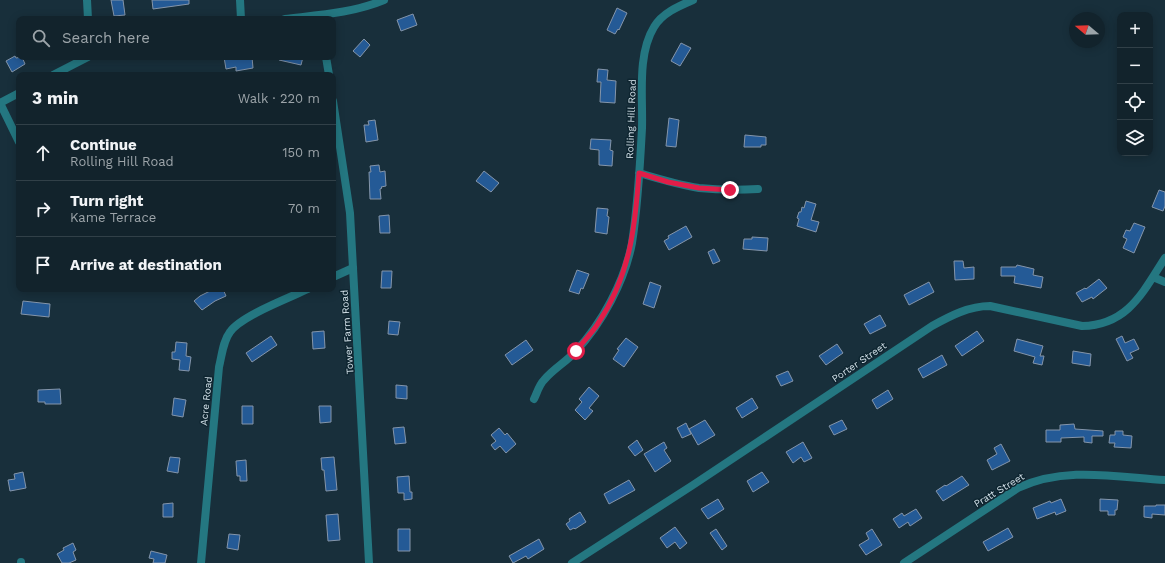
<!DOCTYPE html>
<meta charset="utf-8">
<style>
:root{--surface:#12232c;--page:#1f2f38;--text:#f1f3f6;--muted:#9ca4a9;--line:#314048}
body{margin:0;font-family:"Work Sans",sans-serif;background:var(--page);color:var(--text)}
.controls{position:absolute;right:12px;top:12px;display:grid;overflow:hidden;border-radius:8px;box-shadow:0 2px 10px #0003}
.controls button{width:36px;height:36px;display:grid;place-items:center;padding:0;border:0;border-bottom:1px solid var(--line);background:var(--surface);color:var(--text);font:20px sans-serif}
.compass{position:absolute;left:1069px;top:12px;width:36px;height:36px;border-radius:50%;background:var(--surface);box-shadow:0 2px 10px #0003;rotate:289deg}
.stop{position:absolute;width:12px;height:12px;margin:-9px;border:3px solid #e11d48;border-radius:50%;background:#fff}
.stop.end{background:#e11d48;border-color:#fff;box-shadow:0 1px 4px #0008}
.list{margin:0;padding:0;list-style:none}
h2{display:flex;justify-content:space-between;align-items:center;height:52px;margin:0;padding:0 16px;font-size:17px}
h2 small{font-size:13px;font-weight:400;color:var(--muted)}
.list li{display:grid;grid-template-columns:26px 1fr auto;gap:12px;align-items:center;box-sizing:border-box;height:56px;padding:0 16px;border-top:1px solid var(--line)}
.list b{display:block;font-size:15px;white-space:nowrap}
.list p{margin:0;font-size:13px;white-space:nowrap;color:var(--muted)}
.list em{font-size:13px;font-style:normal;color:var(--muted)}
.icon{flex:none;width:22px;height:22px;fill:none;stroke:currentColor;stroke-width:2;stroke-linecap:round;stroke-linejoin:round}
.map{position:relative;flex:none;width:1165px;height:563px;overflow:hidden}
.search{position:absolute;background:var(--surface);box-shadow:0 2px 10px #0003;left:16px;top:16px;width:320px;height:44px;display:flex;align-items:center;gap:10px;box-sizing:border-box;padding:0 14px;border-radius:8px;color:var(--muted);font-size:15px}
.panel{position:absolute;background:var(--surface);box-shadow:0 2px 10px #0003;left:16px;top:72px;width:320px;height:220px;border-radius:8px}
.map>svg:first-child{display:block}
.building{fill:#245a96;stroke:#8495aa}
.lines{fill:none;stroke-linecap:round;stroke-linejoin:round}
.minor{stroke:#247781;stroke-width:8}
.tertiary{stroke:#247781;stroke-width:8}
.route{stroke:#e11d48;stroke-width:5}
.labels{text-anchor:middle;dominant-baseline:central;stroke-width:3;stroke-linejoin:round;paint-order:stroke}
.street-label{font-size:10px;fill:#d2e0e8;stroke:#0e2530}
</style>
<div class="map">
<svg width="1165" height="563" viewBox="0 0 1165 563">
<rect width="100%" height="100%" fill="#182f3b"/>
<path class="building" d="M111 0H123L125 15 114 16Z
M152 0H189V4L153 9Z
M617 8 627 13 619 30 618 29 615 34 607 30Z
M413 14 417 25 401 31 397 20Z
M364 39 370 45 360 57 353 51Z
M681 43 691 48 680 66 671 61Z
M15 56 16 58 22 57 25 64 12 72 6 61Z
M224 57H252L253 68 236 71V67L226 69Z
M279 57H303L301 65 279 60Z
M598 69 608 70 607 80 616 81 615 103 600 102 601 82H597Z
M669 118 679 120 676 147 666 146Z
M375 120 378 140 366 142 364 125H369L368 121Z
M745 135 766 137V145H761V147H744Z
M591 139 611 140 610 150 613 151 612 166 599 165V150L590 149Z
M379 165 380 172 385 171 386 186 381 187 382 188 380 189 381 199H370L369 172H371L370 166Z
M484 171 499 183 491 192 476 181Z
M1159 190 1165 192V206L1163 211 1152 207Z
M806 201 816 204 811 220 819 222 816 232 797 226 799 219 797 218 799 212H801L802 207 804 208Z
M597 208 608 209 607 216 609 217 607 234 595 232Z
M389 215 390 233H380L379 216Z
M1134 223 1145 227 1134 253 1123 248 1127 239 1123 237 1126 230 1130 231Z
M686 226 692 237 669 250 664 241 669 238 668 236Z
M752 237 768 238 767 251 743 249 744 239H752Z
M714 249 720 261 713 264 708 252Z
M954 261H963L964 268 974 267V279L955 280Z
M1017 265 1034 269 1033 275 1043 277 1041 288 1014 283 1015 276H1001V267H1016Z
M577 270 589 274 583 289 581 288 579 294 569 291Z
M382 271H392L391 288H381Z
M1099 279 1107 288 1093 299 1092 297 1082 302 1076 293 1085 288 1086 289Z
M650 282 661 286 654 308 643 304Z
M929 282 934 292 909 305 904 295Z
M214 289H223L226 296 215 301 202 310 194 301 200 296Z
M23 301 50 304 49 317 21 314Z
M880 315 886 326 870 334 864 324Z
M389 321 400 322 398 335 388 334Z
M324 331 325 348 313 349 312 332Z
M977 331 984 341 962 356 955 346Z
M271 336 277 345 252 362 246 353Z
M1122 336 1125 343 1134 339 1139 349 1130 353 1133 358 1127 361 1116 339Z
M626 338 638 347 624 367 613 359 619 350 617 349Z
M1017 339 1043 346 1040 356H1044L1042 365 1033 363 1035 357 1014 351Z
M526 340 533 350 512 365 505 355Z
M176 342 187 343 186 356 191 357 189 371 179 370 180 360 172 359V352H175Z
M837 344 843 353 826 365 819 356Z
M1073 351 1091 354 1090 366 1072 363Z
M942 355 947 365 923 378 918 369Z
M788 371 793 381 781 386 776 376Z
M396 385 407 386V399L396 398Z
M589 387 599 396 589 408 593 411 585 420 575 410 582 402 579 399Z
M60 389 61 404H45V402H38V390Z
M888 390 893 399 877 409 872 400Z
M174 398 186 400 183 417 172 415Z
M752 398 758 408 742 418 736 408Z
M242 406H253V424H242Z
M319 406H331V422L320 423Z
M705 420 715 435 698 445 689 429Z
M842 420 847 429 834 435 829 426Z
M686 423 691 434 682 438 677 428Z
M1074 424 1075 429 1103 431V436H1092V443L1084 442V437L1061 438V442H1046V430H1060V425Z
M404 427 406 443 395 444 393 428Z
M499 428 505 435 507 433 516 444 506 453 500 446 495 450 491 445 496 441 491 435Z
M1115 431H1123V435L1132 436 1131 448 1114 447 1115 443H1109L1110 435H1115Z
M637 440 643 450 635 456 628 447Z
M664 442 667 448 664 450 671 461 655 472 644 454Z
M803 442 812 458 804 462 801 457 793 463 786 452Z
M1001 444 1010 461 992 470 987 460 997 454 994 448Z
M170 457 180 458 178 473 167 471Z
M334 457 337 490 326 491 324 470H322L321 458Z
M246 460 247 481H240V476H237L236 461Z
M23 472 26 488 10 491 8 480 15 479 14 474Z
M762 472 769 482 753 492 747 481Z
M409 476 410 492H412V499L404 500V493H398L397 477Z
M962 476 969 485 943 501 936 491 945 485 946 486Z
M629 480 635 490 609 504 604 494Z
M718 499 724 509 708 519 701 509Z
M1061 499 1066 511 1056 515 1055 512 1037 519 1033 508 1050 501 1051 503Z
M1100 499 1118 500 1117 510H1115V515H1108V511H1100Z
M173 503V517H163V504Z
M1156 505H1165V515L1152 514V518L1144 517V506H1156Z
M916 509 922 518 910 526 908 522 899 528 893 519 902 513 904 516Z
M580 512 586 522 575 529 574 528 570 530 566 524 570 521 569 519Z
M338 514 340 540 328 541 326 515Z
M675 527 687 543 680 549 675 542 667 548 660 538Z
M1008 528 1013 537 988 551 983 542Z
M398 529H410V551H398Z
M716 529 727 546 722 550 710 533Z
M872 529 882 545 866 555 859 545 869 539 866 533Z
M229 534 240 535 238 550 227 548Z
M539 539 544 549 528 559 526 556 513 563 509 556Z
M73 543 76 550 73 552 76 560 69 563H62L57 554 64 550 63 548Z
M151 551 167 555 165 563H153L154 559 149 558Z"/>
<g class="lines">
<path class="minor" d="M87 0 88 19
M240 0 241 19
M0 103 19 142
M639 173C659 179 679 185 699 188 719 190 739 190 758 189
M333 277 353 268
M1153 277 1165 282
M534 399C537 393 539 385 544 380 553 369 566 362 575 352 602 324 625 280 632 243 638 205 640 166 642 128 643 96 637 55 654 27 662 13 679 6 693 0
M21 563V562
M201 563 219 367C222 355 223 341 230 332 241 316 289 298 308 289
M572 563 693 485 932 326C950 316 969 306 990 306L1082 326C1128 325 1143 292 1165 258
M904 563 1018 488C1064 466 1116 477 1165 480"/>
<path class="tertiary" d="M285 19C318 15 353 13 384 0
M326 57 329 75
M53 75 88 57
M333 101 350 213 369 563
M0 103 19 93"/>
</g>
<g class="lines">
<path class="route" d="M576 351C583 342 591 334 597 325 630 276 635 229 639 173L668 182 699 188 730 190"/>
</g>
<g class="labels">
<g class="street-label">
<text transform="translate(631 119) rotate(-88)">Rolling Hill Road</text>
<text transform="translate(347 332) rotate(-94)">Tower Farm Road</text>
<text transform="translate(859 362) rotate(-34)">Porter Street</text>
<text transform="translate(206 401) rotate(-84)">Acre Road</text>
<text transform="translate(999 490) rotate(-31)">Pratt Street</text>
</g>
</g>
</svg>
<div class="controls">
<button>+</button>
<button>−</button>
<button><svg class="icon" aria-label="locate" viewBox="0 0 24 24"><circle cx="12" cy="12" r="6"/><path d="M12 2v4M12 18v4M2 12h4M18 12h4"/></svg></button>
<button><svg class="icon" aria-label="layers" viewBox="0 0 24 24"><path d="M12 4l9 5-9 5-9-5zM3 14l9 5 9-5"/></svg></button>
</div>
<svg class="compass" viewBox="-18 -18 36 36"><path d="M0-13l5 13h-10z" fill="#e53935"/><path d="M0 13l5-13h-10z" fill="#9ca4a9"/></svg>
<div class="stop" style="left:576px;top:351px"></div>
<div class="stop end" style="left:730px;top:190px"></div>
<div class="search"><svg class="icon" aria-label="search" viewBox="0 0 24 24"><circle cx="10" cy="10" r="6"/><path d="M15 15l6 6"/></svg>Search here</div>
<section class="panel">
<h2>3 min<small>Walk · 220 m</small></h2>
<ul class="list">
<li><svg class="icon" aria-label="ahead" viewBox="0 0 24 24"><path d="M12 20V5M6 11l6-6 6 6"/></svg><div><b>Continue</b><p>Rolling Hill Road</p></div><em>150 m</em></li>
<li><svg class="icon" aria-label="right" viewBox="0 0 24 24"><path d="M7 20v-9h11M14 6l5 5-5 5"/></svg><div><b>Turn right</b><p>Kame Terrace</p></div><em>70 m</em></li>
<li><svg class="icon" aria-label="arrive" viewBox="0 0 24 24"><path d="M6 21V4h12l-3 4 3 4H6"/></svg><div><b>Arrive at destination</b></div></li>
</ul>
</section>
</div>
